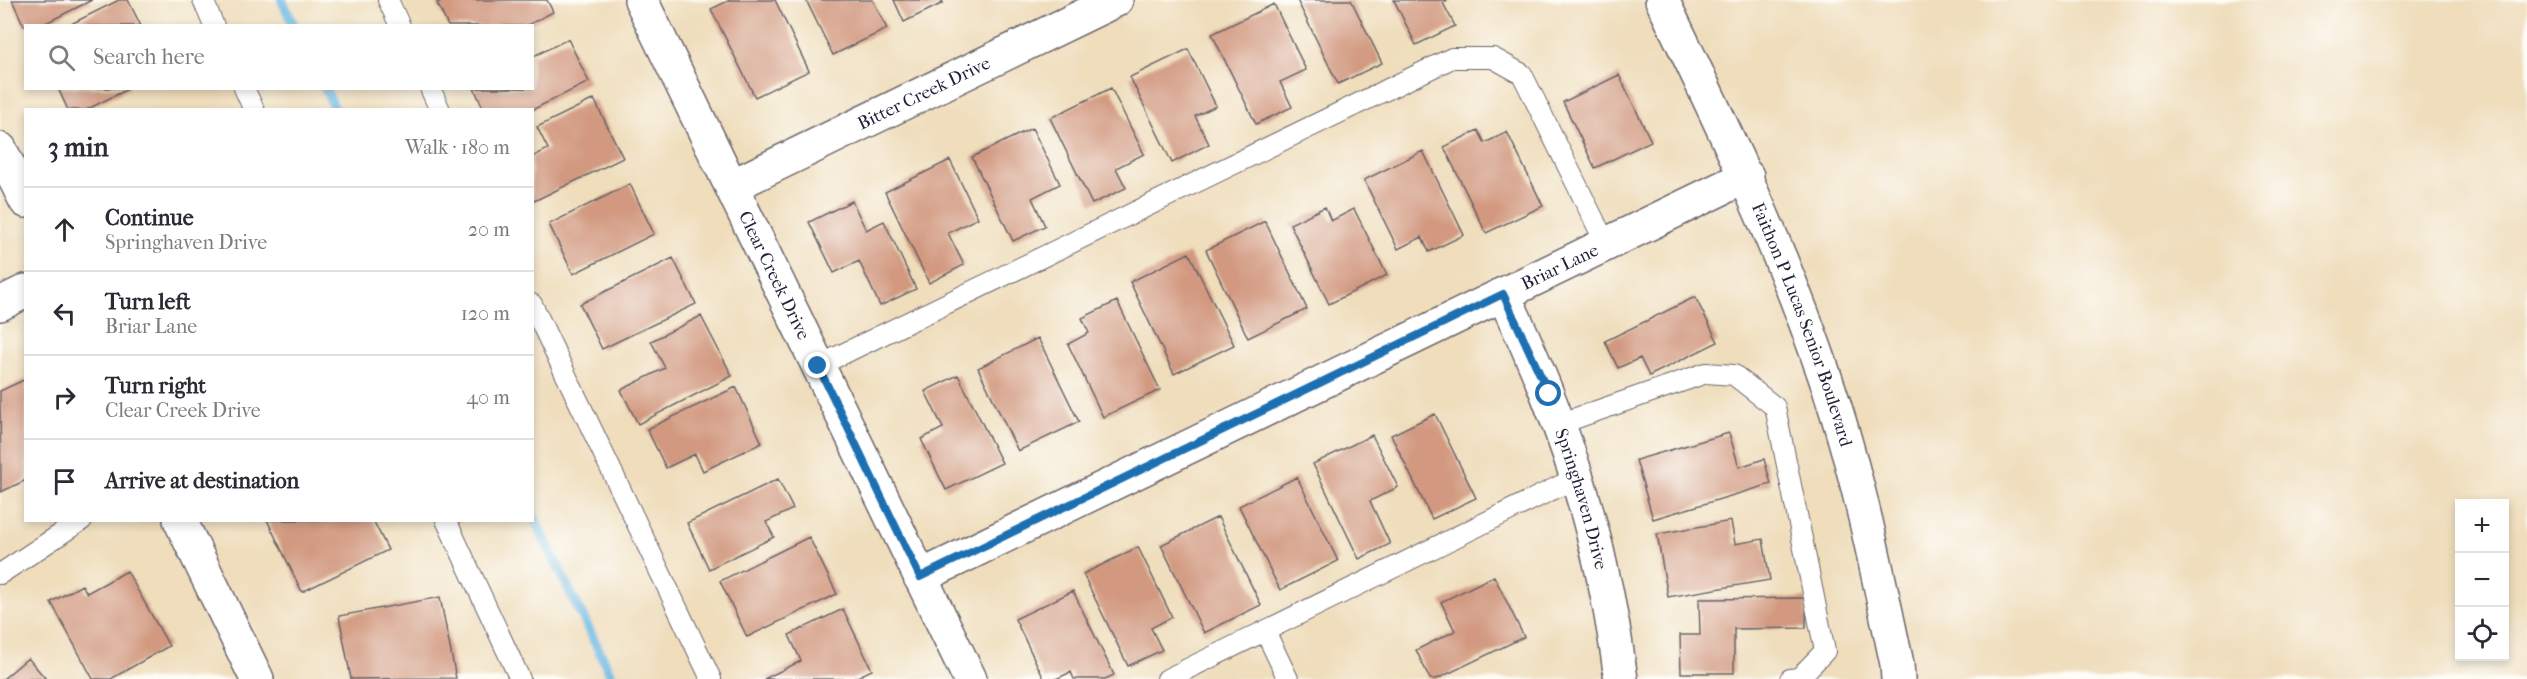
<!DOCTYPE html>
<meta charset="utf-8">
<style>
:root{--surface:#fff;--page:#f7f7f7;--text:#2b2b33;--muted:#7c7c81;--line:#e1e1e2}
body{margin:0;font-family:"IM FELL French Canon",serif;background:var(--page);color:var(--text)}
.controls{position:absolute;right:18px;bottom:18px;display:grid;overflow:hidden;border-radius:0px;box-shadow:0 3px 9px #0003}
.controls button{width:54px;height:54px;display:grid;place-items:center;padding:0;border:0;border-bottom:2px solid var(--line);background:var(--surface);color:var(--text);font:30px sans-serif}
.stop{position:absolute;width:18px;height:18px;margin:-14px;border:4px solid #1f6fb2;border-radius:50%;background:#fff}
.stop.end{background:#1f6fb2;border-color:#fff;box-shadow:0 2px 6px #0008}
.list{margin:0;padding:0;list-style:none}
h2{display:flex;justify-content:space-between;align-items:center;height:78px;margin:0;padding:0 24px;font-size:26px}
h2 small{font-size:20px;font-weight:400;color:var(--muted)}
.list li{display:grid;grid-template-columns:39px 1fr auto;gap:18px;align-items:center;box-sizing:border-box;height:84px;padding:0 24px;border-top:2px solid var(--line)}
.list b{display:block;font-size:22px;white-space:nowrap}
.list p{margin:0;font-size:20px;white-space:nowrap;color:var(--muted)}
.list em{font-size:20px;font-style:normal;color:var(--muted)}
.icon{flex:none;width:33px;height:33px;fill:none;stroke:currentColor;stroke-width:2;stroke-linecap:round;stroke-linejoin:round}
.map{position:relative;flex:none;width:2527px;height:679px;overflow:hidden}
.search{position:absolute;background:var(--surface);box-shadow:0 3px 9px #0003;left:24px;top:24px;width:510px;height:66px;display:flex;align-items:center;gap:15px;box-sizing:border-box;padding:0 21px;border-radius:0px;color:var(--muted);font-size:22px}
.panel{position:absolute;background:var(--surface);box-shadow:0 3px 9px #0003;left:24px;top:108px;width:510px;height:414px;border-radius:0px}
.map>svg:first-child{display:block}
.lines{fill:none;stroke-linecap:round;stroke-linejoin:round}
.stream{stroke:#67b8e2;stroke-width:10}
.building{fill:#d29980}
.lane-casing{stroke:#6a6368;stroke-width:22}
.street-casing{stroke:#6a6368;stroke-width:36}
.secondary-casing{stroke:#6a6368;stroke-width:36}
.lane{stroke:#fff;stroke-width:20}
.street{stroke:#fff;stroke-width:33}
.secondary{stroke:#fff;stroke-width:33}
.route{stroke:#1f6fb2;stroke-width:8}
.labels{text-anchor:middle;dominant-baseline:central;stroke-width:6;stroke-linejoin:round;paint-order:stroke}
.street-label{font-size:18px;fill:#22223b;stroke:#fdfcf7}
</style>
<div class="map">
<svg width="2527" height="679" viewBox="0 0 2527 679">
<rect width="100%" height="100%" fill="#fdfcf7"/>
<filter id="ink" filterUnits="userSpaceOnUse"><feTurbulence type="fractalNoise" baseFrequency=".0167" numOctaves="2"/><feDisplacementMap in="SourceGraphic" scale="12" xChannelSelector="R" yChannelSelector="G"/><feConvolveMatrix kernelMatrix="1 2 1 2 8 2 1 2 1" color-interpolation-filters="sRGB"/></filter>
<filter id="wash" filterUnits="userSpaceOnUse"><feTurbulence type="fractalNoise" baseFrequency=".008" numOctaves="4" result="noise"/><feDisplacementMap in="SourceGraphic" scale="24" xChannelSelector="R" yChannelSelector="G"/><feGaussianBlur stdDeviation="1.35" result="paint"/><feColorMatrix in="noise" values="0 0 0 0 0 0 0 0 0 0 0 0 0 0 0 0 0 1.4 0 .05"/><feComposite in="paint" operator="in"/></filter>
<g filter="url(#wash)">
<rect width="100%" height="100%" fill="#efddbb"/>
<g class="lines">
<path class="stream" d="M282 0 294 26
M325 88 335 110
M532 514 613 679"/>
</g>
<g id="blocks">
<path class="building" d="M12 0H92L40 26H24Z
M119 0H128L141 26H67Z
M443 0H547L553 12 526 26H448L437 3Z
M730 0H775L809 71 755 97 711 9Z
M806 0H873L887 29 833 55Z
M894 0H942L943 3 904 22Z
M1297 0H1351L1382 63 1338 84Z
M1394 0H1448L1443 3 1455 26 1416 45Z
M1274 4 1306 70 1280 82 1292 107 1256 124 1212 34Z
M568 39 589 82 532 110H484L474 88H532V57Z
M1188 49 1216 106 1195 116 1209 144 1172 163 1130 77Z
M1619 75 1651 141 1595 168 1563 102Z
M58 88H130L86 110H68Z
M1111 88 1144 154 1116 168 1126 188 1092 204 1050 118Z
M594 99 623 158 532 202V157L548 149 537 127Z
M1032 128 1060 184 1032 198 1045 226 1013 241 972 157Z
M1478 130 1485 143 1507 132 1543 206 1486 233 1444 147Z
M1423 151 1464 235 1429 252 1422 237 1398 249 1364 180Z
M950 160 978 218 948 233 964 265 929 283 885 192Z
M630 184 654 234 573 274 549 224Z
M852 201 866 230 884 221 916 289 880 306 859 261 834 273 809 222Z
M1325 207 1331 221 1354 209 1387 275 1329 304 1290 224Z
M1265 221 1307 309 1248 338 1206 250Z
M1189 253 1234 345 1174 374 1130 282Z
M673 258 696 304 602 349 580 304Z
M1695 297 1718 342 1649 376 1640 358 1618 368 1605 341Z
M1117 301 1160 390 1103 417 1068 344 1089 333 1082 318Z
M701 316 732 376 638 424 621 390 665 368 651 341Z
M1038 338 1079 422 1018 451 978 368Z
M958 375 1002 463 946 490 921 439 943 428 925 391Z
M26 379V480L1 492 0 391Z
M736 387 762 443 703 471 695 454 666 468 647 429Z
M1435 414 1476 498 1432 519 1391 435Z
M1729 433 1739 467 1764 459 1771 484 1653 519 1636 460Z
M1372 435 1398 487 1370 501 1390 544 1359 559 1313 464Z
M1297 477 1338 561 1280 590 1239 506Z
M778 479 793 509 766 522 774 537 709 569 687 523Z
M1218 517 1261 605 1204 633 1161 545Z
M267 520H373L388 550 302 592Z
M1731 521 1735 544 1763 539 1770 580 1668 597 1657 534Z
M809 537 837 594 747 637 720 581Z
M1138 547 1172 617 1151 628 1162 650 1128 666 1083 574Z
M127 571 169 646 111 679H93L51 602 82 585 87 593Z
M1494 576 1524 637 1437 679H1430L1416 650 1455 631 1441 602Z
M1073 591 1114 675 1105 679H1074L1071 672 1056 679H1044L1015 619Z
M440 597 456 678 351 679 339 616Z
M1806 598V628L1734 629V673H1681L1680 635H1700L1699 599Z
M843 609 872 670 853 679H764L801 661 789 635Z
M28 658 46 679H3Z"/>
</g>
</g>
<g filter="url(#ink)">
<use href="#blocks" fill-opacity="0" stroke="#6a6368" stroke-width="1.5"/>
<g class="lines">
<defs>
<path id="lane" d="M203 0 214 26
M388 0 400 26
M244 88 254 110
M430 88 440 110
M532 304 711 679
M818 366 1452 58H1493L1522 74 1606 244
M1559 424 1706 373 1734 375 1775 407 1825 651 1799 678 1790 679
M446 520 520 679
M0 574 82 520
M1265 631 1288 679
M1167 679 1578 477"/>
<g id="street">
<path id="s1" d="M641 0 970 679"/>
<path d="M0 149 26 201"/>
<path id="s2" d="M732 186 1116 0"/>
<path id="s3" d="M1503 294C1564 420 1603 540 1621 679"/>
<path d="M0 304 26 291"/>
<path d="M180 520 257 679"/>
<path id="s4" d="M920 577 1747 176"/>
</g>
<g id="secondary">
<path id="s5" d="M1662 0C1721 123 1780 245 1824 374 1857 468 1876 566 1897 664L1898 679"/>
</g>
</defs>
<use href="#lane" class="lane-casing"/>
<use href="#street" class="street-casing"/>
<use href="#secondary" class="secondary-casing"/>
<use href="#lane" class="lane"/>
<use href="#street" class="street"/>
<use href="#secondary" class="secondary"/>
</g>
</g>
<g class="lines" filter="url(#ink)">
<path class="route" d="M818 366 920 577 1503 294 1549 394"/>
</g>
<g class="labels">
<g class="street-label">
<text stroke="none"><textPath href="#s2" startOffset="213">Bitter Creek Drive</textPath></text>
<text stroke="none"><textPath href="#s4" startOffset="711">Briar Lane</textPath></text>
<text stroke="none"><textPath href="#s1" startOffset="306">Clear Creek Drive</textPath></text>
<text stroke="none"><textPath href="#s5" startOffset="354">Faithon P Lucas Senior Boulevard</textPath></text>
<text stroke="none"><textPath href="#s3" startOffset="220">Springhaven Drive</textPath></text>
</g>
</g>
</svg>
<div class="controls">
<button>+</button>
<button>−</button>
<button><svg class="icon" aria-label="locate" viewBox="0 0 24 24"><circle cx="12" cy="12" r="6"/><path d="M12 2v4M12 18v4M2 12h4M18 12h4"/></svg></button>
</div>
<div class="stop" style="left:1549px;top:394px"></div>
<div class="stop end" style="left:818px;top:366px"></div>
<div class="search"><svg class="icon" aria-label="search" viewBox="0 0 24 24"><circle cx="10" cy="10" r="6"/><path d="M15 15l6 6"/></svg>Search here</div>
<section class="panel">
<h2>3 min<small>Walk · 180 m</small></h2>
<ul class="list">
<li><svg class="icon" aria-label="ahead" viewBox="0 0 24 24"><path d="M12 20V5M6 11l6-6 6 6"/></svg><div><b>Continue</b><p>Springhaven Drive</p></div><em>20 m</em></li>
<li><svg class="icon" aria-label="left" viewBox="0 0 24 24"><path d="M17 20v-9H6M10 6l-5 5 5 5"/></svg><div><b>Turn left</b><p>Briar Lane</p></div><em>120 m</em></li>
<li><svg class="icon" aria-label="right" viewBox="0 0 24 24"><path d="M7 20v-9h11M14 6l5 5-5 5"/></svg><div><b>Turn right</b><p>Clear Creek Drive</p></div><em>40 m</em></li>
<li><svg class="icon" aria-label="arrive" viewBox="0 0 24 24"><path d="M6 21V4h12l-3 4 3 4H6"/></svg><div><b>Arrive at destination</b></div></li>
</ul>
</section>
</div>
